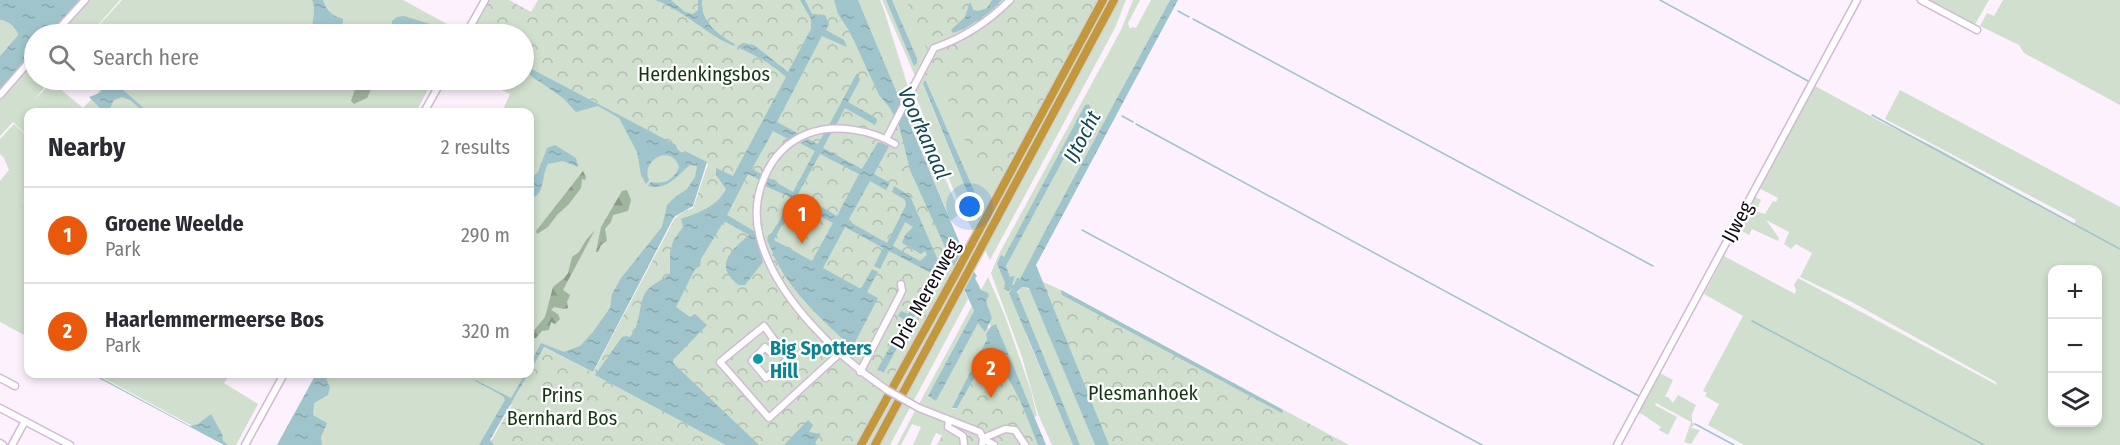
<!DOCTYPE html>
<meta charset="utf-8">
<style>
:root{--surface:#fff;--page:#f7f7f7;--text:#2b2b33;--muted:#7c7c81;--line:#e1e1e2;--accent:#ea580c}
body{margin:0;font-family:"Fira Sans Condensed",sans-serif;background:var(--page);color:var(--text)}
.controls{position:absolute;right:18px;bottom:18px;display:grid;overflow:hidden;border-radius:12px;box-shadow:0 3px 9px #0003}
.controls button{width:54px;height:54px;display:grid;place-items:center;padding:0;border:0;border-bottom:2px solid var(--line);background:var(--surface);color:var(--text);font:30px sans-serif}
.you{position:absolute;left:970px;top:207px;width:21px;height:21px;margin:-15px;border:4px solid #fff;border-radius:50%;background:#1a73e8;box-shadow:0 0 0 9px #1a73e833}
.badge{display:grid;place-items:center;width:39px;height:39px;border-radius:50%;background:var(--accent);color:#fff;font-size:20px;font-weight:700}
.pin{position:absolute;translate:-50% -50px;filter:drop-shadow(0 2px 3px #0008)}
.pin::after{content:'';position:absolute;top:32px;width:21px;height:18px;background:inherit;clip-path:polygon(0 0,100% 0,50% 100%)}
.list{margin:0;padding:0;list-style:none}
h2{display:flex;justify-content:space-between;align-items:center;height:78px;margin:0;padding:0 24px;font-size:26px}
h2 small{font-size:20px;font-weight:400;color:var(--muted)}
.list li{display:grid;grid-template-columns:39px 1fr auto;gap:18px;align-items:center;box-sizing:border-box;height:96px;padding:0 24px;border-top:2px solid var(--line)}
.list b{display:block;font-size:22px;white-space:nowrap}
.list p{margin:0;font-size:20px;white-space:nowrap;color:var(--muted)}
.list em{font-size:20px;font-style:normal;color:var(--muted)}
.icon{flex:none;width:33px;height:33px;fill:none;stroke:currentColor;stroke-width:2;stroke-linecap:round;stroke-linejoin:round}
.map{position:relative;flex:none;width:2120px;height:445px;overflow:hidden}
.search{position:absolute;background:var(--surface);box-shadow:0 3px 9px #0003;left:24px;top:24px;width:510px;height:66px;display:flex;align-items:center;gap:15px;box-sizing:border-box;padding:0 21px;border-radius:33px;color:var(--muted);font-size:22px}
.panel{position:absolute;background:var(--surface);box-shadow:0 3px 9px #0003;left:24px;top:108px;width:510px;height:270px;border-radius:12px}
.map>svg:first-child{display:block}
.green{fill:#d0dfce;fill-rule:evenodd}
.forest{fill:url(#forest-firs)}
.park{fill:url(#park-crowns)}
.water{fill:url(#water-ripples);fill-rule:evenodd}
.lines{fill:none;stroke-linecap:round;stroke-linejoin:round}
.stream{stroke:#9fc4cb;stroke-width:1.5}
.minor-casing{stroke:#d3b9d6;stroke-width:9}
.highway-casing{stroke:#d4d3d4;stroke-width:11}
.minor{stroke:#fff;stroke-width:6}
.highway{stroke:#c3983d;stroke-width:8}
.minor-bridge-casing{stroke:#d3b9d6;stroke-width:9;stroke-linecap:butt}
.minor-bridge{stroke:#fff;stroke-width:6}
.culture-dot{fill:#0f9aa8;stroke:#fff;stroke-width:2}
.labels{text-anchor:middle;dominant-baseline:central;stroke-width:4.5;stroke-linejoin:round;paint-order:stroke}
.park-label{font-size:20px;fill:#153512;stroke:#fff}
.street-label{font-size:20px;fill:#100812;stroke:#fff}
.culture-label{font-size:20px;font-weight:bold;fill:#0d838f;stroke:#fff;text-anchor:start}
.water-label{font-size:21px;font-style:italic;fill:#124850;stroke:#fff}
</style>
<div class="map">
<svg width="2120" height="445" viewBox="0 0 2120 445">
<defs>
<pattern id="forest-firs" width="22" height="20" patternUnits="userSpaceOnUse" patternTransform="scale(1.5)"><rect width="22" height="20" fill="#a0b59d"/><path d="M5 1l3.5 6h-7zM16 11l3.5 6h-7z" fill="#899a86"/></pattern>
<pattern id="park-crowns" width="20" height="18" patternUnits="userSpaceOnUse" patternTransform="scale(1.5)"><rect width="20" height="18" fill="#d0dfce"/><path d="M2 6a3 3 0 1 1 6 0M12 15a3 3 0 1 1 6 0" fill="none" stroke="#b2beb0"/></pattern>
<pattern id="water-ripples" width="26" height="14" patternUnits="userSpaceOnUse" patternTransform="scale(1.5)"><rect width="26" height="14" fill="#9fc4cb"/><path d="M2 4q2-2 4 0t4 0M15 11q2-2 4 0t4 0" fill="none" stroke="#88a7ad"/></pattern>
</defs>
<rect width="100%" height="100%" fill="#fcf1fd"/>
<path class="green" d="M87 0H120L90 34H56Z
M122 0H403L458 30 456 34H91Z
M858 0H880L884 10 908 87 900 101Z
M882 0H886L915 65 917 58 892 0H909L930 49 915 76Z
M1105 0H1111L969 265 967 259Z
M1117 0H1126L1115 28 990 260 984 247Z
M1133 0H1140L1128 23 1130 29 1132 27 1136 28 1151 0H1170L1053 216 1021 279 1011 285 1015 277H1010L1006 266 1091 108 1089 103 1087 105 1004 258 1002 256 997 264 1005 283 1012 287 1027 337 1073 445H1052L1038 414 1022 357 991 273 999 254 1121 30Z
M1926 0H1989L1974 26Z
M2003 0H2120V105L2024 53 2019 45 1980 26 1987 13 1994 16Z
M0 20C9 21 16 27 18 35L0 56Z
M616 58 693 158 700 172 587 366 543 344 530 367V112H502L510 94 482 80H524V66Z
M932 62 984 177 999 184 991 198 988 211 974 233 958 201 914 92ZM924 81H926L983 211V215L979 221 923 85Z
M31 63 34 65V80H50L34 100 52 82 83 108 110 80H433L416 112H28V136L13 122 0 136V98Z
M1815 86 1885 124 1933 146 2074 224 2076 220 1885 119 1900 90 2120 207V445H1744L1708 425 1719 404 1705 396 1707 393 1703 391 1743 316 1704 294 1724 256 1795 294 1796 290 1794 285 1798 278 1997 385 1996 382 1850 301 1800 277 1812 253 1796 244 1791 249 1784 244 1789 232 1766 220 1779 238 1778 241 1752 229 1749 235 1738 229 1755 197 1761 200 1757 209 1758 212 1765 214 1773 201 1776 202 1778 198 1759 188ZM2052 270H2098V422H2052Z
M911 98 960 213 951 221 904 109Z
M14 124 28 137V195L20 204 28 196V337L0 322V181L9 170 4 158 0 154V139Z
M957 276 960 281 872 445H866Z
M988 277 1005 316 1031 391 1037 416 1034 417 996 324 991 326 989 324 992 318 986 301 989 296 981 290Z
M1022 287 1030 289 1095 445H1080L1017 294Z
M963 288 968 299 890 445H877Z
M972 306 974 312 928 397 936 400 978 322 985 331 987 327 989 329 986 334 987 339 952 409 957 408 977 418H949L919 404Z
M543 347 593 372 590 376 585 445 508 403 484 445H279L320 374H526L512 402Z
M1660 373 1673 380 1665 397H1668L1673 403 1678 395 1696 405 1692 414V422L1695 424 1691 428 1700 430 1691 444 1684 442 1691 422 1656 403 1655 405 1677 417 1668 435 1659 430 1661 427 1642 414 1638 413Z
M96 374H230L224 383 258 404 236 445H228Z
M916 409 952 426 967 445 936 433 930 445H913L921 427 912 424 901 445H897Z"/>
<path class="forest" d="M358 80H375L367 98 354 104 351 101Z
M583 171 586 177 585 180 582 179 581 188 569 204 557 215 548 227 537 234 536 231Z
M627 190 631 200 628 211 613 215 611 222 605 229 607 241 601 245 598 252H596L601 227 622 191Z
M595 230 563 290 570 295 567 302 568 308 564 309 554 307 551 310 558 314 560 319 555 324 551 322 549 330 542 331 536 338H534L531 334 545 317 553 287 564 278 568 273 572 257 579 252 586 240Z"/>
<path class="park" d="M488 0H509L531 12 538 0H834L839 15 853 33 894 112 928 52 906 0H1098L997 186 981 177 933 65 899 123 955 270 857 445H489L544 349 593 373 675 218 683 212 693 208 708 164 686 152 682 154 677 151V147L524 65V34H469Z
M1041 281 1061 290 1349 445H1108Z
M987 351 1013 381 1041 445H937Z"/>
<path class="water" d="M0 0H79L49 34H34V51L0 89V56L18 35C16 27 9 21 0 20Z
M312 0H323C326 11 332 15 343 19V23L332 29 328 34H312C311 22 317 12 312 0Z
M655 0H671L685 12 693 14 698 10V0H702C700 21 718 35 735 44L734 46C705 34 684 10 655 0Z
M800 0H805L812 14 825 15 829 24 826 30 844 40 847 47 822 36 777 122 801 135 792 141 773 131 752 169 763 175 760 180 748 174 727 215 754 231 763 262 745 285H738C734 281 727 274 726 268 724 255 740 243 749 235L724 221 701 259 700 266 695 269 676 307 690 317 695 314 707 325 673 360V363L759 445H726L595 375 622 337 626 336 630 337C641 324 638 310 644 295 649 284 663 281 670 273V253L673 241 683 227 681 219C698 213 717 207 726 189L716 175V168L733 176 786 77C771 63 755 55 737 47L743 43 754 45 788 72 811 29V19Z
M834 0H858L969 265 977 276 975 278 981 290 988 293 989 296 986 301 992 318 985 332 978 323 936 401 928 396 974 311 910 170 899 125 890 108 879 95 850 32 838 14Z
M886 0H892L917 58V63L914 66Z
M992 0H1002L987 14 964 29 953 33 951 30 965 17 970 2 973 10 978 11 987 8Z
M1170 0H1178L1036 265 1109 445H1095L1029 288 1022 287 1017 292 1080 445H1073L1009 293 1012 288 1008 291 1004 289 1005 283 997 264 1001 255 1004 257 1085 105 1089 104 1091 108 1006 266 1010 277 1015 276 1012 285 1014 284 1017 278 1020 279 1053 216Z
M404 16 430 24 442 34H396L392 29V21L397 17Z
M524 65 676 145 677 149 682 153 685 151 707 162 693 206 674 217 593 372 544 347 530 371V364L541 343 564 352 580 346 593 332 610 308 612 294 621 278 662 227 667 205 674 198 687 189 695 177 697 166 690 165C676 176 668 191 648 186L651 182C664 185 675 179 679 167 672 143 640 160 649 180L646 184 641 175 637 152 619 118 598 106 576 112 563 98 524 71Z
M857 73 860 80 848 102 876 118 877 121 875 125 845 108 835 127H828Z
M107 80H112L148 112H144L130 100 122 97 114 100 108 112H104L89 97 100 93Z
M924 81H926L983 211V215L979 221 923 84Z
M824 133H831L823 148 862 169 878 142 889 146 874 174 890 183 886 190 870 181 848 221 887 243 906 205 905 200 892 192 894 186 910 196 941 267 884 372 877 370 905 320 898 316 901 311 908 314 931 273 889 251 880 269 874 266 883 248 845 227 823 268 861 289 872 269 878 272 867 292 878 298 852 348C823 320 791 293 774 256H772L773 253 767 240 780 220 790 197 765 186 767 177 793 192 815 151 800 143 808 139 818 144ZM820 154 859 174 837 216 820 206 816 214 833 223 812 261 774 240 794 202 813 212 817 205 798 194ZM905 222 913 227 905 235 902 243 921 254 925 251 927 255 920 261 893 246Z
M555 145 576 158 578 167 563 161 548 164C541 175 546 196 530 198V179L538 172 547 148Z
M1061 290 1283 410 1282 413 1062 295Z
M996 324 1046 445H1038C1028 420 1013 375 991 359L983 362 957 408H952L987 339 986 334 991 326Z
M91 374H94L190 426 198 424 211 414 222 434 223 441 228 445H224Z
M316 374H331L326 379 330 387 328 395 314 403 313 415 327 423 321 437 322 445H277Z
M525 374H528L490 440 494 445H479L505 400 503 396 475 381 476 380 511 398Z
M808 420 813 425 809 432 821 434 815 443 817 445H784Z"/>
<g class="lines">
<path class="stream" d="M1660 0 1808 81
M1178 11 1189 17
M1193 19 1653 266
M1872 115 2120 249
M1122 116 1133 122
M1136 124 1639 396
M1082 230 1482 445
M1752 321 1984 445
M1695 424 1734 445"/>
<defs>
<path id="minor" d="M1921 0 1977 30
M54 34 85 0
M466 34 485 0
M0 95 34 56
M424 112 442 80
M886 139 934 48C964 38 988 22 1010 0
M770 352 765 347 752 361 766 378 788 359 764 326 720 362 769 418 840 353
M860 372 899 297 902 291 901 284
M0 378 15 386
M887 390C837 356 776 298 760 238 749 198 767 150 807 134 834 123 871 130 895 144
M0 408 70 445
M919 408 980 432 983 439 994 445
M949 421 948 427 963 436 964 445
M0 443 3 445
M12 445 25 421
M245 445 284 374
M982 445 983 439 986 437 1005 429 1015 430 1025 445
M1617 445 1857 0"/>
<path id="highway" d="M861 445 955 275 1103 0
M875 445 1114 0"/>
</defs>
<use href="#minor" class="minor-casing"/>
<use href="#highway" class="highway-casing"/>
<use href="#minor" class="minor"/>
<use href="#highway" class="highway"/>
<defs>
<path id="minor-bridge" d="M887 390 919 408"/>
</defs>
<use href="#minor-bridge" class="minor-bridge-casing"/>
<use href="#minor-bridge" class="minor-bridge"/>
</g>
<circle class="culture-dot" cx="758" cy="359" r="6"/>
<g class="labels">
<g class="park-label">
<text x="704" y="74">Herdenkingsbos</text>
<text x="1143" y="393">Plesmanhoek</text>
<text x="562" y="395">Prins<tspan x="562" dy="23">Bernhard Bos</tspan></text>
</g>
<g class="street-label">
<text transform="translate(1737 222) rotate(-62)">IJweg</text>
<text transform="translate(925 294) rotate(-61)">Drie Merenweg</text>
</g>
<g class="culture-label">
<text x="770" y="348">Big Spotters<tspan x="770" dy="23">Hill</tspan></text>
</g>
<g class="water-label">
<text transform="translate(924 133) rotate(66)">Voorkanaal</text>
<text transform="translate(1082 137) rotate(-62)">IJtocht</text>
</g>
</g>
</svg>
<div class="controls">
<button>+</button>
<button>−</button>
<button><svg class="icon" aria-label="layers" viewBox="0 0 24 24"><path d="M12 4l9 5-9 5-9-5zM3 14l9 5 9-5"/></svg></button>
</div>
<div class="you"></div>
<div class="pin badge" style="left:802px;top:244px">1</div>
<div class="pin badge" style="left:991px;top:398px">2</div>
<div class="search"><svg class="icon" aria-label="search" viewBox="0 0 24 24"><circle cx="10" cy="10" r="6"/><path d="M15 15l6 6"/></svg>Search here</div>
<section class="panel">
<h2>Nearby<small>2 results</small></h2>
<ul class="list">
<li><span class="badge">1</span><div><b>Groene Weelde</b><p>Park</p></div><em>290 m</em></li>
<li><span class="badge">2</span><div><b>Haarlemmermeerse Bos</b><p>Park</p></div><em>320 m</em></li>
</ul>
</section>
</div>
